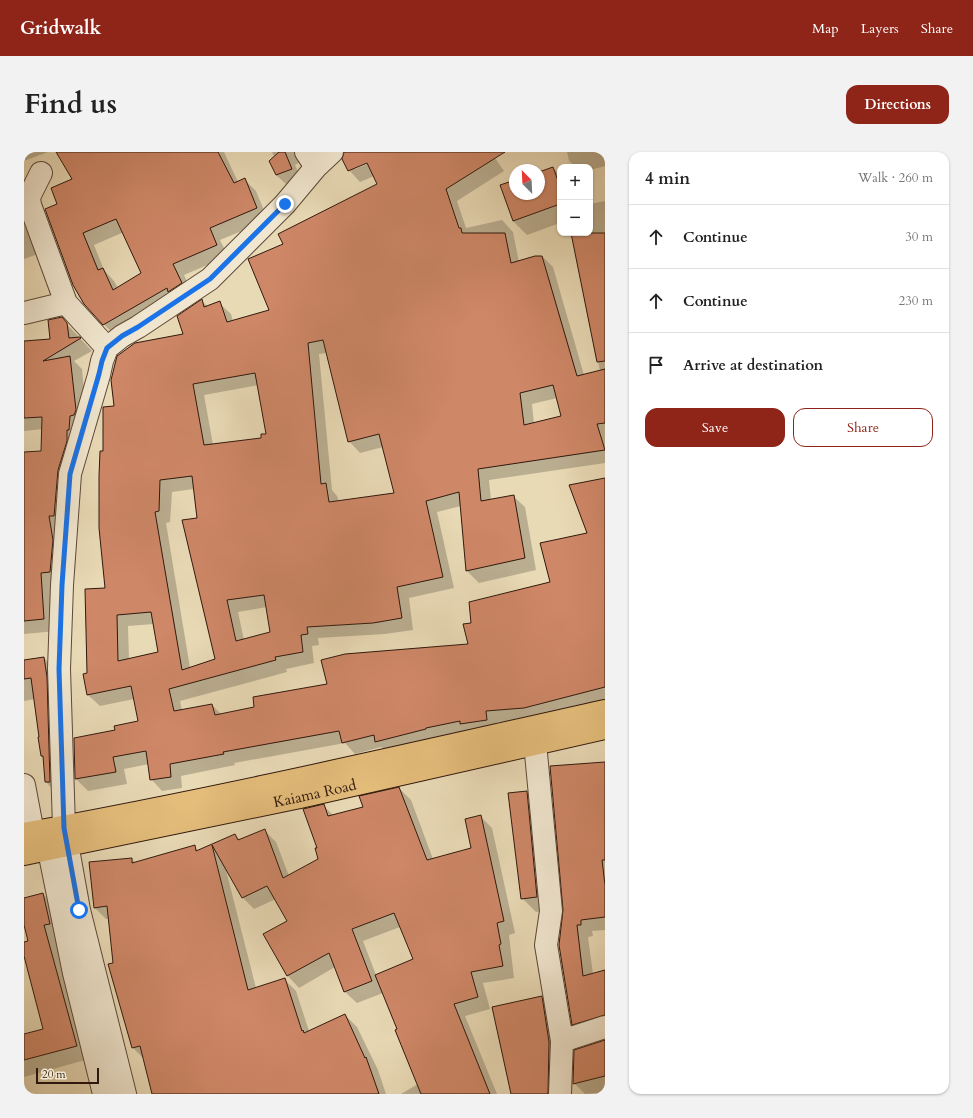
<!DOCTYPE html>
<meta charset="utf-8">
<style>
:root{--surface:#fff;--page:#f2f2f2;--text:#222;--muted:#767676;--line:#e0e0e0;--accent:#8f2418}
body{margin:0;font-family:Cardo,serif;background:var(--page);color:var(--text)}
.controls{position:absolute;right:12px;top:12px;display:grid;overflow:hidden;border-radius:8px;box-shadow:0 1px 3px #0004}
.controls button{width:36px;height:36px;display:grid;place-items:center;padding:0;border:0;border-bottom:1px solid var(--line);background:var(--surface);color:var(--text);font:20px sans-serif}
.compass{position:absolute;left:485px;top:12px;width:36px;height:36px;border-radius:50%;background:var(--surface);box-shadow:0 1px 3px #0004;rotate:336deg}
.scale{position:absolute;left:12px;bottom:10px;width:63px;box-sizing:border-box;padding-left:4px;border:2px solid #30180d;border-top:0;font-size:11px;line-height:14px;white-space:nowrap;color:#30180d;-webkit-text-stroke:3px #f1e7d0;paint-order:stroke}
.stop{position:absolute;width:12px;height:12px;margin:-9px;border:3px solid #1a73e8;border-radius:50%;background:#fff}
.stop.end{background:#1a73e8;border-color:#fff;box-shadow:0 1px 4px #0008}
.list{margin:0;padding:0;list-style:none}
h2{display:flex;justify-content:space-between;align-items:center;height:52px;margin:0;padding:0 16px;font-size:17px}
h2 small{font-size:13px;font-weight:400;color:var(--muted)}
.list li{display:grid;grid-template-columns:26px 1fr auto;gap:12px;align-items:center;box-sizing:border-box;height:64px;padding:0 16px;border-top:1px solid var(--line)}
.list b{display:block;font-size:15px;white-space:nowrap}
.list em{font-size:13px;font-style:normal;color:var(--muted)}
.actions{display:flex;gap:8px;padding:12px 16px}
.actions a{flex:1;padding:9px 0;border:1px solid var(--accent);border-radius:12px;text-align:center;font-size:14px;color:var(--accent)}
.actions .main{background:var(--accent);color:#fff}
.icon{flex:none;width:22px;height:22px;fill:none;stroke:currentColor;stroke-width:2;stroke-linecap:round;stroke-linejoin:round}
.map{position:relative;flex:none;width:581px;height:942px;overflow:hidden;border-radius:12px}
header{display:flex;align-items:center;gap:24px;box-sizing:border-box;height:56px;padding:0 20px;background:var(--accent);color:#fff}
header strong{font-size:19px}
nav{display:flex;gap:22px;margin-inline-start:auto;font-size:14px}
.intro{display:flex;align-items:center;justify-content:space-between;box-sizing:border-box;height:96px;padding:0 24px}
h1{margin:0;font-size:28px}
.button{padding:10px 18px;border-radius:12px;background:var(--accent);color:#fff;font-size:14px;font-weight:700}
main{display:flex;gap:24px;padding:0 24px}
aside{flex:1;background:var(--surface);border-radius:12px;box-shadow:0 1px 3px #0004}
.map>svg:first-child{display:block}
.shadow{fill:#0003;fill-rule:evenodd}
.building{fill:#ce8767;stroke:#30180d;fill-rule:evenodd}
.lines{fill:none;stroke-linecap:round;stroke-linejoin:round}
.minor-casing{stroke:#5e4837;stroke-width:24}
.highway-casing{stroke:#30180d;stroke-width:24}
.minor{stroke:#f1e7d0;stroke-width:22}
.highway{stroke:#e4bd7b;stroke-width:22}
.route{stroke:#1a73e8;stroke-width:5}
.labels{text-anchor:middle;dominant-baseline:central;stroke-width:3.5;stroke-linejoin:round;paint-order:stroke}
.street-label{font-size:15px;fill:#30180d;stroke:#f1e7d0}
</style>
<header>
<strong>Gridwalk</strong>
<nav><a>Map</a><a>Layers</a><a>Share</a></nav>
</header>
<div class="intro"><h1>Find us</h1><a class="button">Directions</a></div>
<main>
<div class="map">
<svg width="581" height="942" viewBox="0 0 581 942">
<rect width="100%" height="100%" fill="#e9dab6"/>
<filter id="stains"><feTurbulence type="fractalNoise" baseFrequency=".005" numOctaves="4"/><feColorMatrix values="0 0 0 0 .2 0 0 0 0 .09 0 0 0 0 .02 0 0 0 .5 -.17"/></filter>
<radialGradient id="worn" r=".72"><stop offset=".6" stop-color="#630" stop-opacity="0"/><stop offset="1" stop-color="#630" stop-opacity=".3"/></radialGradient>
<path class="shadow" d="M0 0H24L0 9Z
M34 0H200L214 30 221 28 232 39 244 68 196 88 204 104 160 123 169 142 91 184 60 151 34 53 49 28ZM100 80 119 122 94 136 90 129 80 118 70 93Z
M248 0H284L279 8 271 13 277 26 262 32 252 23 251 6Z
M321 0H467L480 19 433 49 442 76 478 68 489 80 495 110 518 104 529 115 560 223 576 219 547 81H566V52L581 49V311L465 328 467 348 489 344 501 355 512 418 455 431 443 419 437 354 413 360 430 436 385 446 389 478 361 482 294 486 295 493 288 494 290 511 262 517 263 520 156 549 158 559 188 553 197 562 231 556 304 532 445 493 448 472 527 431 564 382 581 327V550L512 568 473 570 474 580 364 601 357 595 331 602 321 591 210 611 211 613 157 624 158 636 138 639 127 627 125 612 100 617 103 632 64 639 52 627 51 587 92 579 115 570 110 547 76 554 64 543 60 523 64 522 82 437 80 300 92 255 160 183 178 149 184 155 195 151 207 162 209 169 247 159 260 92 354 33 350 24 336 30 325 18ZM347 8 348 10 331 17V14ZM303 201 325 289 336 301 359 295 371 342 315 350 313 344 308 338 295 202ZM235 233 243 283 238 287 189 293 180 243ZM533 246 538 265 510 272 508 252ZM170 337 192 507 166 516 142 371 146 370 148 340ZM243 455 247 481 220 488 214 460ZM130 472 135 501 105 507 104 474Z
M543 0H581V14L566 18V15H552L545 9Z
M529 16 536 23V71L503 83 489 69 491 29V42H515V21Z
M0 70 9 79 17 101 0 107Z
M37 166 68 199 50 209 58 217 63 270 32 479 0 482V301L18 300 19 277 0 279V190L27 188Z
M20 506 30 516 32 641 22 630 20 606 18 604 11 547 0 549V509Z
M581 611V778L568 779 569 784 564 785 569 822 581 819V877L561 884 549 872 536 793Z
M375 636 387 648 409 707 448 696 456 664 468 676 491 781 485 783 490 826 459 831 466 857 441 864 473 942H377L394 932 375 878 359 841 333 851 321 840 311 815 275 836 264 824V769L252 747 230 757 218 745 202 718 232 836 260 827 272 839 285 879 321 863 333 875 354 918 362 942H129L120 907 109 896 90 812 85 767H82L71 756 107 707 112 711 170 695 175 699 211 683 216 688 241 679 252 690 265 724 295 708 294 696 300 654 310 664 341 656ZM376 775 391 807 352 823 339 789Z
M503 640 517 654 527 758 512 760 498 746Z
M19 742 32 756 65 907 0 925V883L21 878 0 801V791L5 790 0 768V747Z
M517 845 529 857 535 942H488Z
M581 889V942H571V941L561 942 550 931Z"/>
<path class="building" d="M32 0H194L210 31 221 26 233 56 186 76 193 93 149 112 158 131 144 140 143 136 79 173 60 152 49 133 21 57 33 52 27 36 48 27ZM92 67 117 121 89 138 79 116 74 118 59 81Z
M255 0H261L268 17 252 23 245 9Z
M320 0H481L422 37 435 76H437L438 81H481L487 111 511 104H518L553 224 581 217V271L573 272 581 298 454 317 457 349 490 343 501 406 442 419 435 340 402 349 419 425 373 435 378 466 349 471 283 475 284 482 277 483 279 500 251 505 252 508 145 537 150 559 188 552 191 563 230 555 229 545 303 532 297 508 321 502 444 492 439 472 447 471 445 450 526 430 516 391 563 381 545 333 581 326V535L500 556 462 559 463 568 436 572V569L402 576V577L351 590 350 583 318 591 315 579 199 600 200 602 146 612 147 625 126 628 122 599 89 605 92 620 51 627 50 586 91 578 90 574 114 569 107 534 63 543 59 522 63 521 61 437 81 436 75 376V324L76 299H79V255L90 254 87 228 93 204 111 191 159 182 153 164 178 147 180 155 196 149 203 170 245 158 224 107 259 92 254 82 353 32 343 11 324 19 318 7ZM299 188 324 290 355 282 370 341 305 350 302 331 297 332 284 191ZM231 221 242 282H237V286L180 293 169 232ZM529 233 537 264 500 273 496 241ZM168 324 173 366 158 368 191 507 158 518 131 360 135 359 136 328ZM240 443 246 480 212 489 203 448ZM127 460 134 500 94 509 93 463Z
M529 15 536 34V52L489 69 476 33 491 28V42H515V20Z
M547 81H581V209L573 210Z
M38 165 43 171 45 186 56 185 57 186 19 209 46 204 52 258 50 263 46 264 45 278H43V289L34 318 30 364H25L29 388 26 420 17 421 20 467 0 469V300L17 299 18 265 0 266V189L26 187 24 168Z
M20 505 23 525 26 630H21L19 604H17L14 585H15L7 526 0 527V508Z
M581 610V708H578L581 733V765L557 768V773H553L559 824 581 818V863L548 873 535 793 539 758 526 614Z
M375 635 403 708 447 696 441 667 457 663 480 769 473 771 477 792 475 793 479 814 447 820 454 845 430 852 466 942H397L371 878 373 877 351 823 389 807 370 761 328 777 348 829 320 840 305 801 263 824 239 782 263 769 243 734 218 746 188 693 224 838 261 826 278 879 279 878 280 881 321 862 341 906 342 905 355 942H128L116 894 108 896 84 812 89 811 83 754 70 756 65 710 108 706V711L171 693 172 699 211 682 214 688 241 677 259 726 294 707 291 696H293L279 657 300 652 304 664 339 655 335 644Z
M503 639 513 745 497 747 484 641Z
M19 741 26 772 20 773 53 894 0 908V882L19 877 0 804V790L4 789 0 773V746Z
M518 844 525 890 524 942H487L468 855Z
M581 888V924L549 932 550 898Z"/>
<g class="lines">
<defs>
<path id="minor" d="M282 0 292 15
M17 21 5 45 6 53 42 151 83 196
M0 161 42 151
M511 591 527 759 522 793 538 889 536 942
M0 633 9 681
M21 679 50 821 80 942
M538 889 581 875
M101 942 55 758 40 675 35 517 38 433 46 322 75 223 78 209 83 196 98 184 114 175 186 127 261 52 292 15 308 0"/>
<g id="highway">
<path d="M0 682C195 647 388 602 581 559"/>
<path id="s1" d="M0 702 276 645 581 576"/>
</g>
</defs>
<use href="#minor" class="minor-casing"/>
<use href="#highway" class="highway-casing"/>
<use href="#minor" class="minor"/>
<use href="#highway" class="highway"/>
</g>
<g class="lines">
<path class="route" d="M55 758 40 676 35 517 38 433 46 322 75 222 78 209 83 196 98 184 114 175 186 127 261 52"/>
</g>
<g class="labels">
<g class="street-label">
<text stroke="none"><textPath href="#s1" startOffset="297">Kaiama Road</textPath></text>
</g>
</g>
<rect width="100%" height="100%" filter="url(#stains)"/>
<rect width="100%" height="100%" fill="url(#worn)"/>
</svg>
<div class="controls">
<button>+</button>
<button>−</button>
</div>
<svg class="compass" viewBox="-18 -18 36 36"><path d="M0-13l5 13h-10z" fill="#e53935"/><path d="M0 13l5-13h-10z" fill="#767676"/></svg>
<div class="scale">20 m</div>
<div class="stop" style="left:55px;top:758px"></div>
<div class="stop end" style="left:261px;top:52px"></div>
</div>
<aside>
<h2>4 min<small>Walk · 260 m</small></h2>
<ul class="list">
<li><svg class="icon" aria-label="ahead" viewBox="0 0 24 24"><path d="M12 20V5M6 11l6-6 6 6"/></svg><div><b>Continue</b></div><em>30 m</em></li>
<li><svg class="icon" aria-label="ahead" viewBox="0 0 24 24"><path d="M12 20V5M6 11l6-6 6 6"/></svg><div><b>Continue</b></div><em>230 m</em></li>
<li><svg class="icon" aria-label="arrive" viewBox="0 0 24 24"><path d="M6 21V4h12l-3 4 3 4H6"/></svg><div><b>Arrive at destination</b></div></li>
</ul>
<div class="actions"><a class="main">Save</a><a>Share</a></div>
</aside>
</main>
